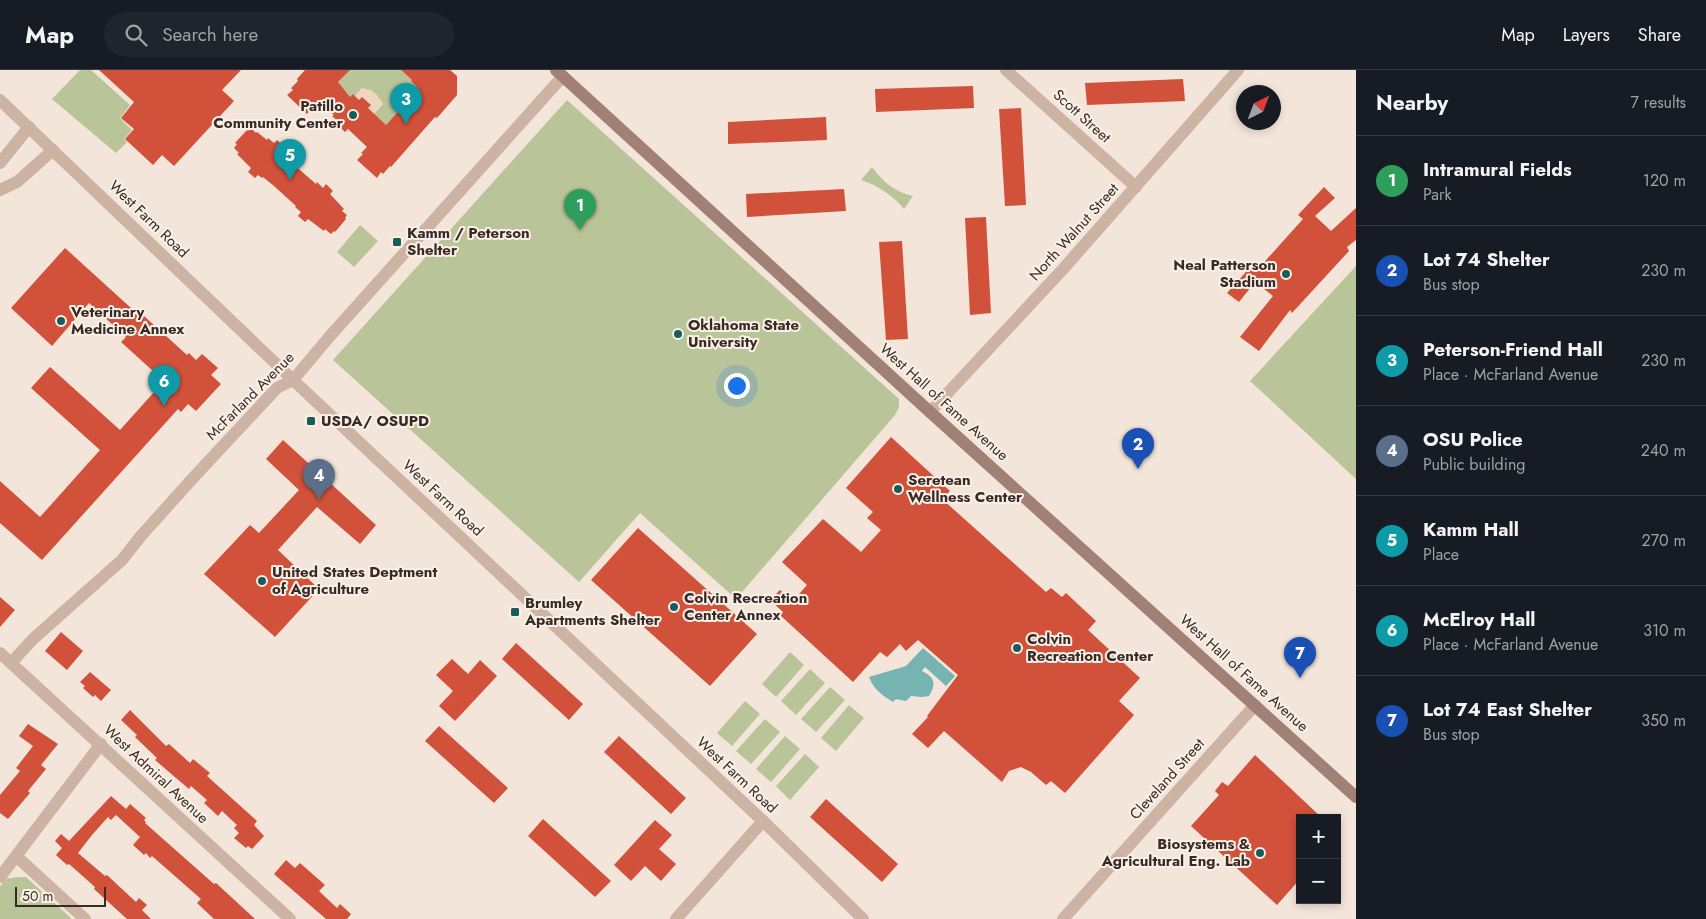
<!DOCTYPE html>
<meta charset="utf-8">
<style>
:root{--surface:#171b24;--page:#20242c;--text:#f1f3f6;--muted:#9ea1a6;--line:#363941;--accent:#2563eb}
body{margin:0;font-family:Jost,sans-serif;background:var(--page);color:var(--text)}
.controls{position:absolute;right:15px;bottom:15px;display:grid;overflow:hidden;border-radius:0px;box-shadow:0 2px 8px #0003}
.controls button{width:45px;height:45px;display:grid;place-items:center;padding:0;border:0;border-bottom:1px solid var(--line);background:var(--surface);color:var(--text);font:25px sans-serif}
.compass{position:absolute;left:1236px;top:15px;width:45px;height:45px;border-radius:50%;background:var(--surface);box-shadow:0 2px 8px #0003;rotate:42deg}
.scale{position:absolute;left:15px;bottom:12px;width:91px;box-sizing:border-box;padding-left:5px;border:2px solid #382a27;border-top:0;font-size:14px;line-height:18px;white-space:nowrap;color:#382a27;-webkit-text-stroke:4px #fbf0e6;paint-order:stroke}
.you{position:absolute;left:736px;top:315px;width:18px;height:18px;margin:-12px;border:4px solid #fff;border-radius:50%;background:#1a73e8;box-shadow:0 0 0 8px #1a73e833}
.badge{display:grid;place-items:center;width:32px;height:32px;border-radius:50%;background:var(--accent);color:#fff;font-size:16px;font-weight:700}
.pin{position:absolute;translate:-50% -41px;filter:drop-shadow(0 1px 2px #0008)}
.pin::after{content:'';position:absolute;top:26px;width:18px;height:15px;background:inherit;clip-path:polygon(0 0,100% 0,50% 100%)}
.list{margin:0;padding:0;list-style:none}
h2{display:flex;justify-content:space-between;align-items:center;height:65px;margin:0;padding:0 20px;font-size:21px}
h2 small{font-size:16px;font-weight:400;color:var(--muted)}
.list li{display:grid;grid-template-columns:32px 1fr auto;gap:15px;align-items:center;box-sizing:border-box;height:90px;padding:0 20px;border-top:1px solid var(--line)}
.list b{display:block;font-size:19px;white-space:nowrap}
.list p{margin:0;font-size:16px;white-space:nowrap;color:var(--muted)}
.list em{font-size:16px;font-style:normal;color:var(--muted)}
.icon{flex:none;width:28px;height:28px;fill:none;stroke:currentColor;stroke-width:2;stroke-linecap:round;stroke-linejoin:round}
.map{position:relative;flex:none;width:1356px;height:849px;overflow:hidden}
header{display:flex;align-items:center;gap:30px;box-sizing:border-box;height:70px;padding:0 25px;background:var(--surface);border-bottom:1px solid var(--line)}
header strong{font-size:24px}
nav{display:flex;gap:28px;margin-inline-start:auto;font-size:18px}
.search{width:350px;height:45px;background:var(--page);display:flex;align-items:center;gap:12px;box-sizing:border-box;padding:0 18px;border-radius:28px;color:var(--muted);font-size:19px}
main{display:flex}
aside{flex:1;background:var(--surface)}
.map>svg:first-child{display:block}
.green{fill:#b9c498}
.plaza{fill:#edd5bf}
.water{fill:#76b4b1}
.building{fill:#d1513a}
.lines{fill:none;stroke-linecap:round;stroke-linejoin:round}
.minor{stroke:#cdb3a4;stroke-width:12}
.tertiary{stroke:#cdb3a4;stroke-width:12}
.secondary{stroke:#a18176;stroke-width:12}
.poi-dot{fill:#185d5c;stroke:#fbf0e6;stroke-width:2}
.labels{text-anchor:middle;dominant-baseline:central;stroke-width:4;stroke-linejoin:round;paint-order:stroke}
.poi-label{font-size:15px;font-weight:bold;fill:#382a27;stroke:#fbf0e6;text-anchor:start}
.street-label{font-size:15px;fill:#382a27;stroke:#fbf0e6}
</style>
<header>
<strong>Map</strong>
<div class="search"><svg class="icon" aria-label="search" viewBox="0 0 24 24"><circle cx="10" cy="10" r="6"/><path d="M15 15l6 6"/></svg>Search here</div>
<nav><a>Map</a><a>Layers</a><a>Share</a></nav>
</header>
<main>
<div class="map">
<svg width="1356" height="849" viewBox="0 0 1356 849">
<rect width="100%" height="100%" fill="#f4e5da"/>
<path class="green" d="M80 0H91L130 35 120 48 132 60 124 69 127 72 116 83 52 29Z
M350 0H401L412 10 411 11 417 17 412 26 386 55 368 50 383 34 362 18 355 26 353 24 346 32 338 12Z
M567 30 899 329V337L895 345 736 529 640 443 579 512 333 290Z
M872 97C883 112 895 122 913 126L904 139C894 126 877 115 861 110Z
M360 155 378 171 354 197 337 182Z
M1356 196V409L1250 311Z
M790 582 804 595 776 627 762 614Z
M810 599 825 613 796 645 781 631Z
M830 617 845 630 816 662 801 649Z
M745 631 760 644 732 676 717 663Z
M849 635 864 648 836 681 821 668Z
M765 649 780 662 751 694 736 681Z
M785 666 800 679 771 712 756 699Z
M805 684 819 697 790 730 776 716Z
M17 807H26L72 849H0V817L5 809Z"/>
<path class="plaza" d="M362 18 371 20 376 24 383 33 374 43 368 38 371 35 363 27 360 30 355 26Z"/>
<path class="water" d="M923 578 955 606 946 616 925 597 922 601C934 607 937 613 929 626L922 627 911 626 906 631 896 629 893 632C882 625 874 620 869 607L906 596Z"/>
<path class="building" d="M99 0H241L222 20 234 31 174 96 162 85 153 95 125 69 134 59 121 48 134 32Z
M305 0H350L338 12 350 27 353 24 359 30 362 27 371 35 368 38 386 55 412 26 411 24 417 17 411 11 412 10 401 0H450L457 6V25L437 48 435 47 391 97 390 96 383 104 381 102 377 108 357 90 363 84 361 83 367 77 348 59 345 62 338 55 340 53 332 46 334 45 320 32 312 41 311 39 307 44 287 25 293 20 291 18 298 11 297 9Z
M1183 9 1185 31 1087 35 1085 13Z
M973 16 974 38 876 42 875 19Z
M1021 38 1026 135 1005 136 999 39Z
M826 47 827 70 728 74V52Z
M251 58 256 63 257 62 267 70 268 68 274 73 277 70 284 76 281 79 285 83 283 85 316 114 317 112 323 118 326 114 333 121 330 124 344 139 342 141 347 145 345 148 346 149 335 162 334 161 331 164 325 159 324 161 308 149 305 152 298 146 301 142 295 137 296 136 274 116 263 107 262 108 258 105 255 108 248 102 251 98 237 84 239 83 234 78 237 74 235 73 247 60 248 61Z
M1324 117 1335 128 1315 146 1331 161 1356 138V170L1347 177 1349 181 1292 243 1290 240 1259 281 1240 267 1273 226 1255 212 1239 232 1227 223 1253 194 1258 199 1303 149 1298 145Z
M844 119 846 141 747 147 746 124Z
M986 147 991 243 970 245 965 148Z
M902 171 908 269 886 270 879 172Z
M65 178 142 248 144 246 187 285 189 283 196 290 202 284 218 298 211 305 221 314 196 341 188 334 181 342 178 339 42 490 0 453V411L40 447 100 380 31 318 50 297 120 360 164 311 121 272 126 267 89 233 52 276 11 238Z
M891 367 950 421 942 429 1046 522 1051 518 1062 527 1066 523 1096 551 1088 560 1140 608 1119 631 1134 645 1065 723 1051 711 1046 715 1031 702 1021 697 1009 701 1002 712 944 661 928 678 912 664 928 647 927 646 958 605 918 570 906 581 900 574 887 587 880 582 853 612 780 545 783 542 770 530 780 520 793 531 807 515 782 492 823 449 861 482 881 460 867 448 873 442 846 418Z
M283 370 376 455 360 474 317 437 278 480 319 519 275 567 204 504 250 455 259 463 299 420 266 389Z
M638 458 757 564 710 616 591 510Z
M0 527 15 540 0 557Z
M61 562 83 581 67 600 45 581Z
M516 573 583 634 569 650 502 589Z
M452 589 468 604 480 590 497 606 455 651 439 636 453 621 436 605Z
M90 602 111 620 101 631 95 625 93 627 83 618 85 616 80 612Z
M130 640 166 676 169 674 190 693 193 689 210 703 207 706 257 751 254 755 264 766 252 779 248 776 246 778 234 768 239 763 234 758 237 755 222 741 218 746 204 733 207 730 191 716 189 719 155 690 157 688 135 667 137 665 121 650Z
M28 654 58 674 41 695 46 699 28 721 30 723 8 749 0 743V725L20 701 16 698 33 676 19 666Z
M439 656 508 718 494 733 425 671Z
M619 666 686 728 671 744 604 682Z
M1255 685 1322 748H1300V809L1277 835 1191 756 1219 725 1215 721 1222 712 1228 716Z
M111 726 126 739 130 734 146 748 144 750 146 752 145 753 214 814 216 813 255 849H214L197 833 201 829 152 786 150 788 146 783 144 785 133 775 140 767 116 745 111 750 108 747 92 765 78 783 105 806 107 805 136 832 139 828 147 835 142 840 151 849H127L94 819 95 817 69 794 67 795 56 785 62 778 55 771 61 764 69 771Z
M826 729 898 794 882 812 810 747Z
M543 749 611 811 595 827 528 766Z
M655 750 672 765 659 779 676 794 661 811 645 796 631 811 614 795Z
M286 790 295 798 300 793 325 815 319 821 337 838 340 834 351 844 347 849H326L274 804Z"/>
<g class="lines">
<path class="minor" d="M1006 0 1136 117
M0 93 29 57
M0 120 17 112 53 80
M930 342 1064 198 1238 0
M0 583 290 849
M11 593 33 569 122 490 140 467 193 408 277 318 293 310 330 266 563 6
M16 786 85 849
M0 807 101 674
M676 849 763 751
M1063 849 1255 635"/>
<path class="tertiary" d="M0 30 293 310 763 751 863 849"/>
<path class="secondary" d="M556 0 930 342 1356 727"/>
</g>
<g class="poi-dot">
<circle cx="353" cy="45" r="5"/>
<rect x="392" y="167" width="10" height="10" rx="2.5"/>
<circle cx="1286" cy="204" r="5"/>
<circle cx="61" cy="251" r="5"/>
<circle cx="678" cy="264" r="5"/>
<rect x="306" y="346" width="10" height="10" rx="2.5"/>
<circle cx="898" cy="419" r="5"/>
<circle cx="262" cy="511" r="5"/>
<circle cx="674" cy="537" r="5"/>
<rect x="510" y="537" width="10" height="10" rx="2.5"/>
<circle cx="1017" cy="578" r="5"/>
<circle cx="1260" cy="783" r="5"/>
</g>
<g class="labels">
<g class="poi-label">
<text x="343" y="36" text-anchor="end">Patillo<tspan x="343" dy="17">Community Center</tspan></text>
<text x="407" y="163">Kamm / Peterson<tspan x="407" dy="17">Shelter</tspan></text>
<text x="1276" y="195" text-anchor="end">Neal Patterson<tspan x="1276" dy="17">Stadium</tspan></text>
<text x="71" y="242">Veterinary<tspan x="71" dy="17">Medicine Annex</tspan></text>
<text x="688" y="255">Oklahoma State<tspan x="688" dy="17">University</tspan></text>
<text x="321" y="351">USDA/ OSUPD</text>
<text x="908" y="410">Seretean<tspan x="908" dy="17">Wellness Center</tspan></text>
<text x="272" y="502">United States Deptment<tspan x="272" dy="17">of Agriculture</tspan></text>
<text x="684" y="528">Colvin Recreation<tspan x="684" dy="17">Center Annex</tspan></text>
<text x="525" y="533">Brumley<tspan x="525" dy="17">Apartments Shelter</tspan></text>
<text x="1027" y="569">Colvin<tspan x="1027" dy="17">Recreation Center</tspan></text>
<text x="1250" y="774" text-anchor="end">Biosystems &amp;<tspan x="1250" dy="17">Agricultural Eng. Lab</tspan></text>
</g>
<g class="street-label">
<text transform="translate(1082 46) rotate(42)">Scott Street</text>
<text transform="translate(149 149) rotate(44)">West Farm Road</text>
<text transform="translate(1074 162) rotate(-48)">North Walnut Street</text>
<text transform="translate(250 326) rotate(-45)">McFarland Avenue</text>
<text transform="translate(944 332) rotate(42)">West Hall of Fame Avenue</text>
<text transform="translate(443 428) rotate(43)">West Farm Road</text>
<text transform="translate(1244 603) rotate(42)">West Hall of Fame Avenue</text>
<text transform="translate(156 704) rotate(43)">West Admiral Avenue</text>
<text transform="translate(737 705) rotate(43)">West Farm Road</text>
<text transform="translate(1167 709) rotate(-48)">Cleveland Street</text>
</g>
</g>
</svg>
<div class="controls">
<button>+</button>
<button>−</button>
</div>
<svg class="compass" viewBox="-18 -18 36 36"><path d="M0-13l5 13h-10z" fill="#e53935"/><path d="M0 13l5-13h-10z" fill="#9ea1a6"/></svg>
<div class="scale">50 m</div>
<div class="you"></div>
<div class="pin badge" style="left:580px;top:160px;background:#2e9e5b">1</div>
<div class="pin badge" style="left:1138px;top:399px;background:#1a4fb4">2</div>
<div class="pin badge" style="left:406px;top:54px;background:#0f9aa8">3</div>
<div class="pin badge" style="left:319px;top:430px;background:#5c6f8a">4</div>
<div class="pin badge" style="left:290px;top:110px;background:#0f9aa8">5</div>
<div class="pin badge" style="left:164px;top:336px;background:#0f9aa8">6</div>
<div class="pin badge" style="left:1300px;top:608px;background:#1a4fb4">7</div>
</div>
<aside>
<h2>Nearby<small>7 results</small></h2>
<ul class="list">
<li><span class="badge" style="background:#2e9e5b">1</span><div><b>Intramural Fields</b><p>Park</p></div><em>120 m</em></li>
<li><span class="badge" style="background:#1a4fb4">2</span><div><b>Lot 74 Shelter</b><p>Bus stop</p></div><em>230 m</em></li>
<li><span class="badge" style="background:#0f9aa8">3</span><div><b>Peterson-Friend Hall</b><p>Place · McFarland Avenue</p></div><em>230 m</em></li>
<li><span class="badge" style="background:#5c6f8a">4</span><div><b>OSU Police</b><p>Public building</p></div><em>240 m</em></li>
<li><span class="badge" style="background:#0f9aa8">5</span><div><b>Kamm Hall</b><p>Place</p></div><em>270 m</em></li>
<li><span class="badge" style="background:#0f9aa8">6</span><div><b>McElroy Hall</b><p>Place · McFarland Avenue</p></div><em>310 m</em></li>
<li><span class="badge" style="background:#1a4fb4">7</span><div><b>Lot 74 East Shelter</b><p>Bus stop</p></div><em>350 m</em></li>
</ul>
</aside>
</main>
